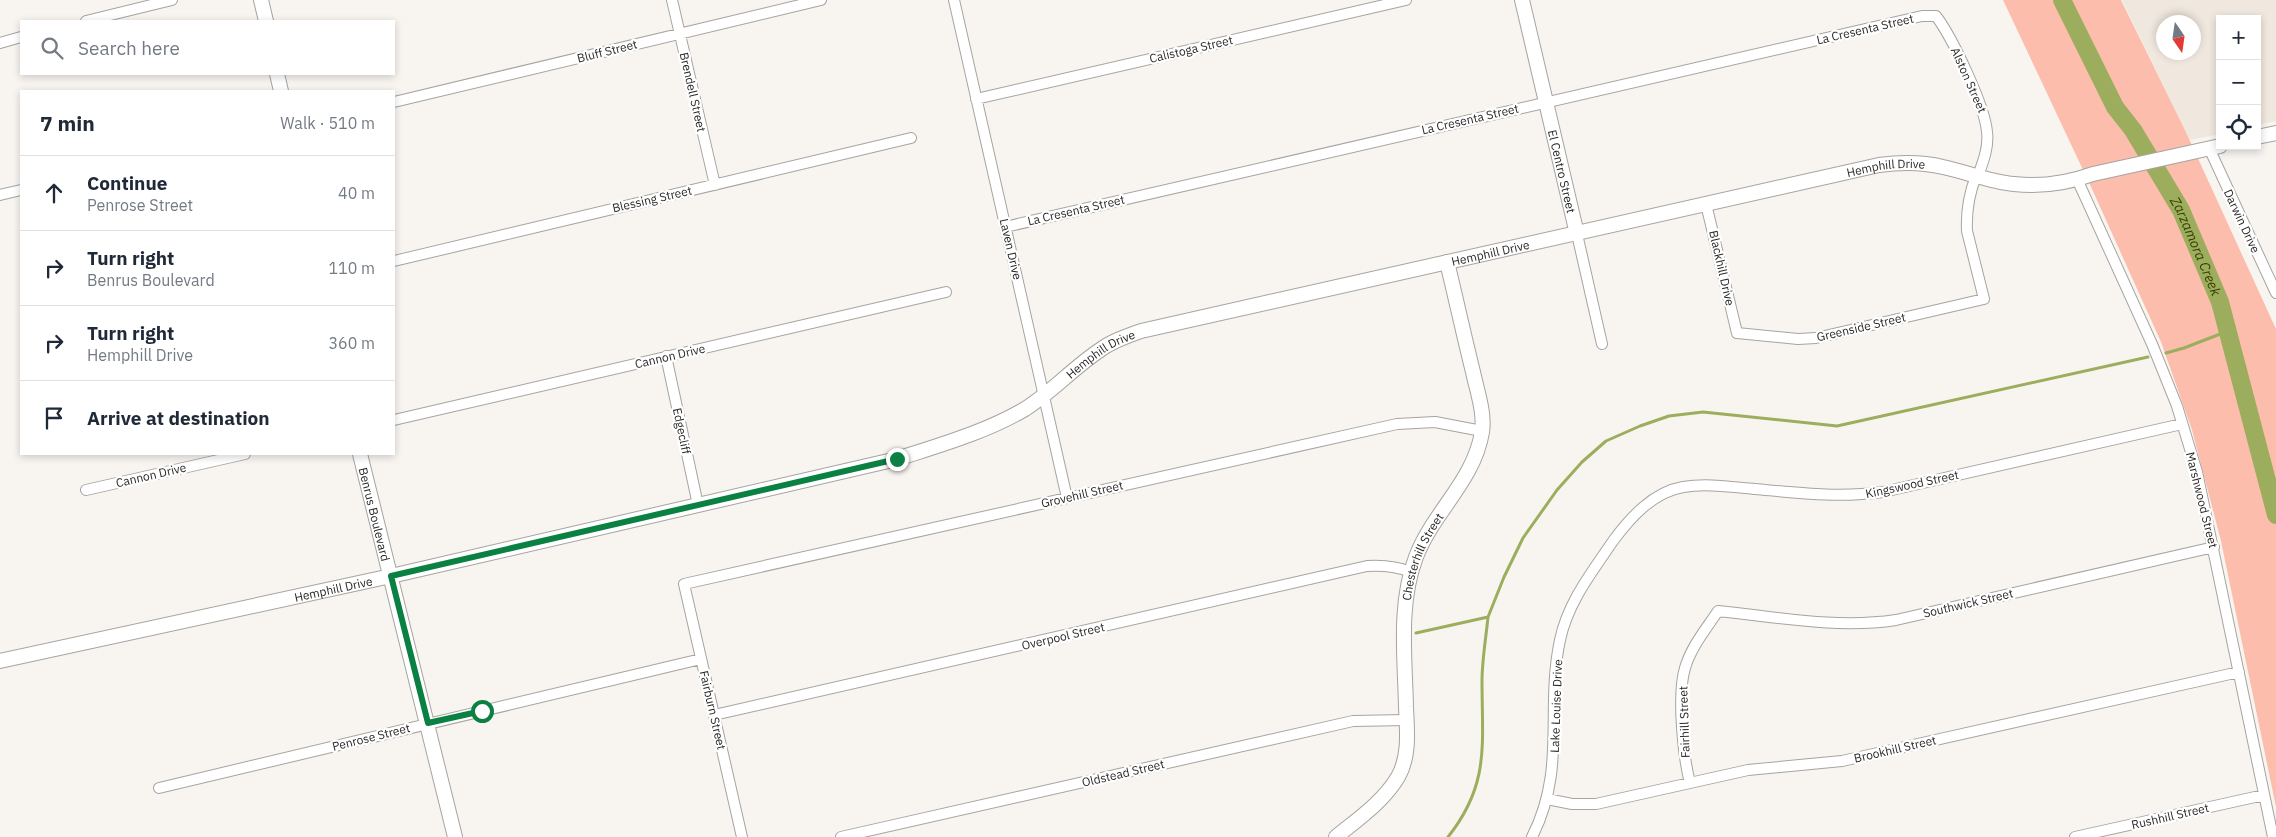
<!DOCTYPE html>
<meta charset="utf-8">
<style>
:root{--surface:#fff;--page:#f2f2f3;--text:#1f2937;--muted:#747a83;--line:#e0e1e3}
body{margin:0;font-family:"IBM Plex Sans",sans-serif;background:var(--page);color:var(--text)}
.controls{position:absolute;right:15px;top:15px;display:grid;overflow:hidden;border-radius:0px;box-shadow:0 2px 8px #0003}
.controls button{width:45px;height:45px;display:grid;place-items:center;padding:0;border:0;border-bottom:1px solid var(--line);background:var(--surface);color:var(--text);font:25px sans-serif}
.compass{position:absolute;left:2156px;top:15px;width:45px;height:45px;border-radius:50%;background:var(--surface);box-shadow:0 2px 8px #0003;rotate:167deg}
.stop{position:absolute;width:15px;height:15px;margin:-11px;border:4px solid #0b8043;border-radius:50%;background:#fff}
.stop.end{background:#0b8043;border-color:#fff;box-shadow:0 1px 5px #0008}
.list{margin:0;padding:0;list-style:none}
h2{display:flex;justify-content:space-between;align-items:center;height:65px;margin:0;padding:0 20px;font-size:21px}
h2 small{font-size:16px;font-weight:400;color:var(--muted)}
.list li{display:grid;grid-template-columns:32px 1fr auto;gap:15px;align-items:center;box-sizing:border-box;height:75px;padding:0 20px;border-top:1px solid var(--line)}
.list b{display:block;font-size:19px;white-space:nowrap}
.list p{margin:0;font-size:16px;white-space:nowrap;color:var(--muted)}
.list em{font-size:16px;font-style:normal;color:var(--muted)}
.icon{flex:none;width:28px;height:28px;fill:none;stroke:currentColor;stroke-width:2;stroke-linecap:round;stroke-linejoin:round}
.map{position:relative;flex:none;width:2276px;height:837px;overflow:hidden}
.search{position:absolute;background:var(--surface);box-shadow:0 2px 8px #0003;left:20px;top:20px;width:375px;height:55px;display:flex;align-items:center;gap:12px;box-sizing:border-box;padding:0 18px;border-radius:0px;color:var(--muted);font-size:19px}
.panel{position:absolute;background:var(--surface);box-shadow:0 2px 8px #0003;left:20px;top:90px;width:375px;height:365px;border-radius:0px}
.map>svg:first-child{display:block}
.built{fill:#f0e8de;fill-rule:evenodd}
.green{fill:#fcbdac}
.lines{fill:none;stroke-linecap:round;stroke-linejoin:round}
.stream{stroke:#9cae5d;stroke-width:3}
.river{stroke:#9cae5d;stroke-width:18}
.street-casing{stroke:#a6a4a0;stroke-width:12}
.secondary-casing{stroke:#a6a4a0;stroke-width:16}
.street{stroke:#fff;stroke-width:10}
.secondary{stroke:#fff;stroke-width:14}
.route{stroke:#0b8043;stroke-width:6}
.labels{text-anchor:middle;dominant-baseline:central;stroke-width:4.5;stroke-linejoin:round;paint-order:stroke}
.street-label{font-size:12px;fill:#2a2928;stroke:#fff}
.water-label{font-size:14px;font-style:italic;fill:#364000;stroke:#fff}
</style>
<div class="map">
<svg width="2276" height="837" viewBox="0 0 2276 837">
<rect width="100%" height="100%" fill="#f8f5f1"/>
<path class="built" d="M2122 0H2276V121L2257 125V19H2220V134L2190 140ZM2164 22H2194V52H2164Z"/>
<path class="green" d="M2003 0H2121L2185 130 2276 329V807L2221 541 2192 430 2161 342 2092 189Z"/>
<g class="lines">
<path class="stream" d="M2166 353 2184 348 2228 331
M1416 633 1488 617 1504 577 1523 538 1557 490 1582 462 1606 441 1640 426 1669 416 1703 412 1837 426 2148 357
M1448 837C1490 784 1482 745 1482 681 1482 660 1486 638 1488 617"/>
<path class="river" id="s1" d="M2062 0 2115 107 2133 130 2181 210 2220 302 2276 515"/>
<defs>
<path id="street" d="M672 0 715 185
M954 0 1067 498
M86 21 172 0
M0 43 21 37
M976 99 1406 0
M394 102 821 0
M2209 148 2276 293
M2077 179 2152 344 2177 406 2197 472 2273 837
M0 195 21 190
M1706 204 1737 333 1798 339 1816 338 1984 299 1967 231C1966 211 1969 194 1976 176
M1005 227 1922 16H1936C1952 37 1985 106 1987 132 1989 147 1983 162 1978 176
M1577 234 1602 344
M394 261 911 138
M666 356 698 505
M394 420 946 292
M86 490 245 454
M714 715 1367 566C1383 565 1396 566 1411 572
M1690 783C1683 756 1677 694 1685 668 1691 647 1706 629 1718 611 1777 617 1837 629 1896 620L2214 547
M159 788 701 659
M1547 799 1572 804H1596L1748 770 1842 761 2239 672
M742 837 684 584 1397 424 1435 422 1482 431
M841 837 1353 721 1407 720
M1532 837C1567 768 1545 710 1560 640 1568 602 1592 572 1613 541 1630 518 1653 492 1683 487 1707 483 1731 487 1755 489 1799 493 1838 498 1883 492L2182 424
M2075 837 2264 795"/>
<g id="secondary">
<path d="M261 0 266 21"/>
<path id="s2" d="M1522 0 1577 234"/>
<path d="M277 74 281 91"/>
<path d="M2257 137 2276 133"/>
<path id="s3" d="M360 454 455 837"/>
<path id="s4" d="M0 661 391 576 897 459C940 445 986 432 1025 409 1052 392 1073 368 1100 350 1112 341 1127 336 1141 331L1879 165C1901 162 1922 162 1943 167 1967 172 1990 182 2014 184 2041 187 2068 183 2093 174L2220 146"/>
<path id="s5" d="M1336 837C1358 819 1383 802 1398 777 1410 756 1407 730 1406 707 1405 658 1398 604 1416 557 1433 512 1474 481 1482 432 1485 413 1477 391 1473 372 1464 336 1456 299 1447 262"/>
</g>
</defs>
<use href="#street" class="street-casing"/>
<use href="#secondary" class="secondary-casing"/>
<use href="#street" class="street"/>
<use href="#secondary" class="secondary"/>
</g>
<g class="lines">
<path class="route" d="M482 711 428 723 391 576 897 459"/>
</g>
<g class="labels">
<g class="street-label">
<text transform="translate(1865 29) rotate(-13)">La Cresenta Street</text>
<text transform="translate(1191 49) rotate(-13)">Calistoga Street</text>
<text transform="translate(607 51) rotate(-14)">Bluff Street</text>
<text transform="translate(1969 80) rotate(66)">Alston Street</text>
<text transform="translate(693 92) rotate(77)">Brendell Street</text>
<text transform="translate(1470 119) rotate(-13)">La Cresenta Street</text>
<text stroke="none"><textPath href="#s4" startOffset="1961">Hemphill Drive</textPath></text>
<text stroke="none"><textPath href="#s2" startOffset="176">El Centro Street</textPath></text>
<text transform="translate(652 199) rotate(-13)">Blessing Street</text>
<text transform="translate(1076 210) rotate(-13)">La Cresenta Street</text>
<text transform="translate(2242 221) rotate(65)">Darwin Drive</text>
<text transform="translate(1011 249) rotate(77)">Laven Drive</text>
<text stroke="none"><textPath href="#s4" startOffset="1556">Hemphill Drive</textPath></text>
<text transform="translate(1722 268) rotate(77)">Blackhill Drive</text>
<text transform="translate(1861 327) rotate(-13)">Greenside Street</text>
<text transform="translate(670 356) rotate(-13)">Cannon Drive</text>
<text stroke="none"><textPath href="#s4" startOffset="1151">Hemphill Drive</textPath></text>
<text transform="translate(682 431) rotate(78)">Edgecliff</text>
<text transform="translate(151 475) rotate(-13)">Cannon Drive</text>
<text transform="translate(1912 484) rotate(-12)">Kingswood Street</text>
<text transform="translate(1082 494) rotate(-13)">Grovehill Street</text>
<text transform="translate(2202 500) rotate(76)">Marshwood Street</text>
<text stroke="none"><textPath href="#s3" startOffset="62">Benrus Boulevard</textPath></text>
<text stroke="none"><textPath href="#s5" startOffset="312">Chesterhill Street</textPath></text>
<text stroke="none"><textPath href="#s4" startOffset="341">Hemphill Drive</textPath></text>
<text transform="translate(1968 603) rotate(-13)">Southwick Street</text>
<text transform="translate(1063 636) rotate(-13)">Overpool Street</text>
<text transform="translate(1556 706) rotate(-88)">Lake Louise Drive</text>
<text transform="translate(713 710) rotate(77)">Fairburn Street</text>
<text transform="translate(1684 722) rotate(-92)">Fairhill Street</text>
<text transform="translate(371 737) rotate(-14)">Penrose Street</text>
<text transform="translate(1895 749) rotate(-13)">Brookhill Street</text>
<text transform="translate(1123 773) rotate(-13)">Oldstead Street</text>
<text transform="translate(2170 816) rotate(-13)">Rushhill Street</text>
</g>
<g class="water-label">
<text stroke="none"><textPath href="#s1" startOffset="281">Zarzamora Creek</textPath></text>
</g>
</g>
</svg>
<div class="controls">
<button>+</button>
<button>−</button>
<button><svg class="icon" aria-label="locate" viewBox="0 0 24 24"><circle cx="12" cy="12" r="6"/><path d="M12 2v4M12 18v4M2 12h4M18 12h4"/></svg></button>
</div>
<svg class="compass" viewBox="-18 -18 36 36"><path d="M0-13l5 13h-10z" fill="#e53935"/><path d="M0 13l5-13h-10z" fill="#747a83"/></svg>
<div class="stop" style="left:482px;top:711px"></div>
<div class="stop end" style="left:897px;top:459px"></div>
<div class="search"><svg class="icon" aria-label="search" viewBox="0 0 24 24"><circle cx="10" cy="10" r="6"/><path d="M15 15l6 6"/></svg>Search here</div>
<section class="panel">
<h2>7 min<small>Walk · 510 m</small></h2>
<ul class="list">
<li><svg class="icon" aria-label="ahead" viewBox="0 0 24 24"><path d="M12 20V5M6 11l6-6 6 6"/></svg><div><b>Continue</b><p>Penrose Street</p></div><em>40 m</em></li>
<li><svg class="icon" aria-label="right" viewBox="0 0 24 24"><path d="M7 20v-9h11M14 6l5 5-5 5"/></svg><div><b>Turn right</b><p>Benrus Boulevard</p></div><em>110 m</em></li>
<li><svg class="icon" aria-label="right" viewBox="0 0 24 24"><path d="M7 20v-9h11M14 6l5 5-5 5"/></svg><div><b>Turn right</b><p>Hemphill Drive</p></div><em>360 m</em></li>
<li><svg class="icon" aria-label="arrive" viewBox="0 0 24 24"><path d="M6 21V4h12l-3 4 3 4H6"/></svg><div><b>Arrive at destination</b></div></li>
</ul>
</section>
</div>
